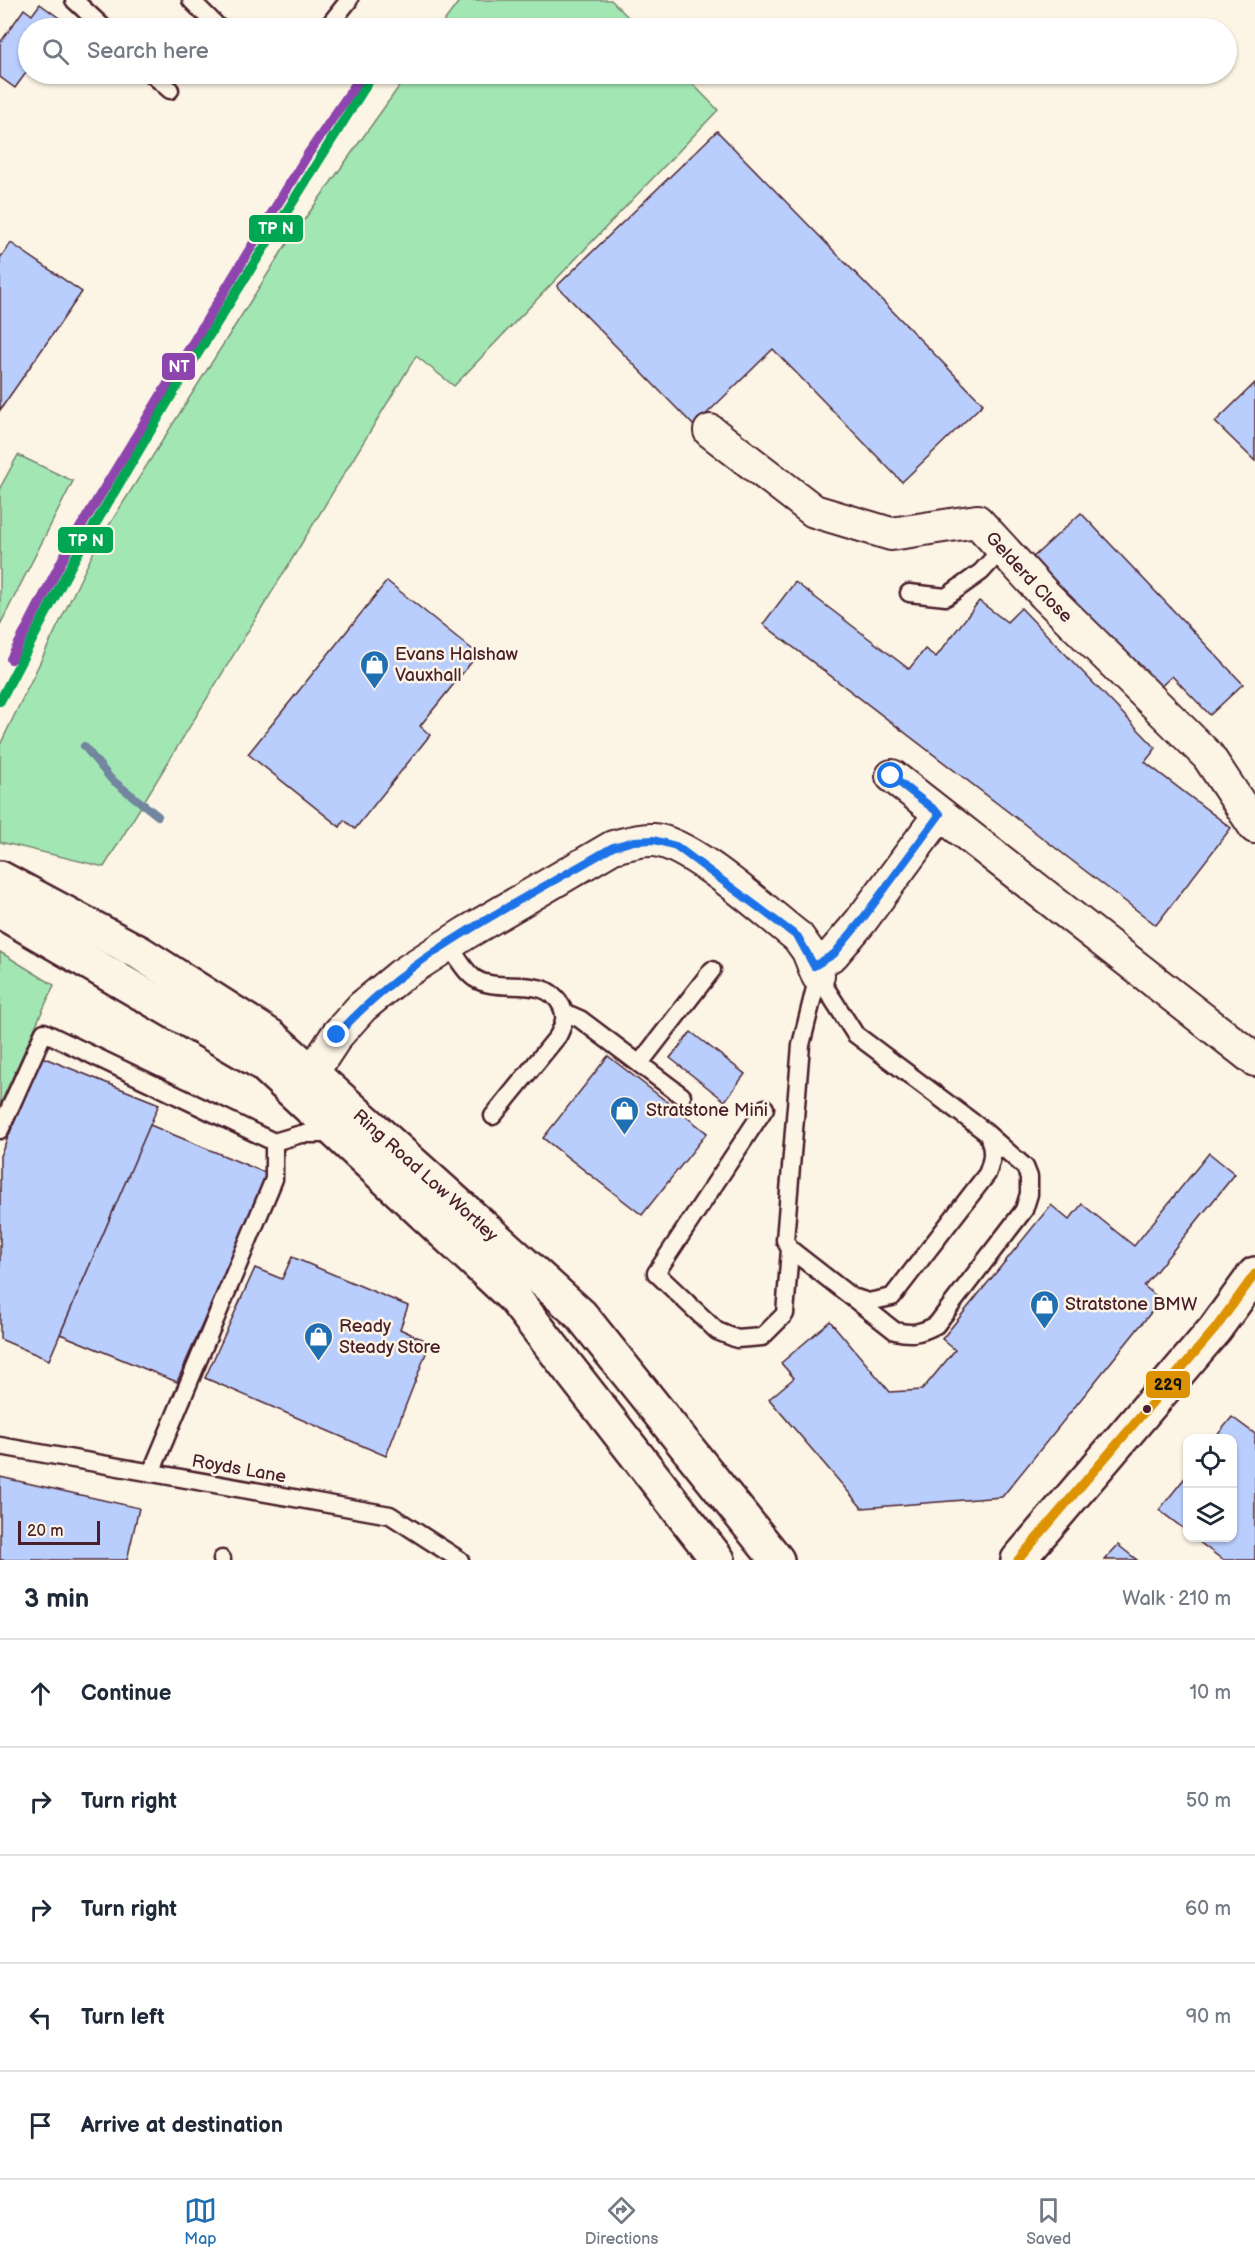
<!DOCTYPE html>
<meta charset="utf-8">
<style>
:root{--surface:#fff;--page:#f2f2f3;--text:#1f2937;--muted:#747a83;--line:#e0e1e3;--accent:#1f6fb2}
body{margin:0;font-family:"Balsamiq Sans",sans-serif;background:var(--page);color:var(--text)}
.controls{position:absolute;right:18px;bottom:18px;display:grid;overflow:hidden;border-radius:12px;box-shadow:0 2px 4px #0004}
.controls button{width:54px;height:54px;display:grid;place-items:center;padding:0;border:0;border-bottom:2px solid var(--line);background:var(--surface);color:var(--text);font:30px sans-serif}
.scale{position:absolute;left:18px;bottom:15px;width:82px;box-sizing:border-box;padding-left:6px;border:3px solid #4a1f2b;border-top:0;font-size:16px;line-height:21px;white-space:nowrap;color:#4a1f2b;-webkit-text-stroke:4px #fcf5e5;paint-order:stroke}
.stop{position:absolute;width:18px;height:18px;margin:-14px;border:4px solid #1a73e8;border-radius:50%;background:#fff}
.stop.end{background:#1a73e8;border-color:#fff;box-shadow:0 2px 6px #0008}
.list{margin:0;padding:0;list-style:none}
h2{display:flex;justify-content:space-between;align-items:center;height:78px;margin:0;padding:0 24px;font-size:26px}
h2 small{font-size:20px;font-weight:400;color:var(--muted)}
.list li{display:grid;grid-template-columns:39px 1fr auto;gap:18px;align-items:center;box-sizing:border-box;height:108px;padding:0 24px;border-top:2px solid var(--line)}
.list b{display:block;font-size:22px;white-space:nowrap}
.list em{font-size:20px;font-style:normal;color:var(--muted)}
.icon{flex:none;width:33px;height:33px;fill:none;stroke:currentColor;stroke-width:2;stroke-linecap:round;stroke-linejoin:round}
.map{position:relative;flex:none;width:1255px;height:1560px;overflow:hidden}
.search{position:absolute;background:var(--surface);box-shadow:0 2px 4px #0004;left:18px;right:18px;top:18px;height:66px;display:flex;align-items:center;gap:15px;box-sizing:border-box;padding:0 21px;border-radius:33px;color:var(--muted);font-size:22px}
.sheet{height:618px;background:var(--surface)}
nav{display:flex;justify-content:space-around;align-items:center;box-sizing:border-box;height:84px;border-top:2px solid var(--line);background:var(--surface);font-size:16px;color:var(--muted)}
nav a{display:grid;justify-items:center;gap:3px}
nav .on{color:var(--accent)}
.map>svg:first-child{display:block}
.green{fill:#a2e7b3;stroke:#76836f;stroke-width:1.5}
.lines{fill:none;stroke-linecap:round;stroke-linejoin:round}
.stream{stroke:#72869f;stroke-width:8}
.building{fill:#b9cefd;stroke:#4a1f2b;stroke-width:1.5}
.lane-casing{stroke:#4a1f2b;stroke-width:21}
.street-casing{stroke:#4a1f2b;stroke-width:36}
.primary-casing{stroke:#4a1f2b;stroke-width:38}
.highway-casing{stroke:#4a1f2b;stroke-width:38}
.lane{stroke:#fcf5e5;stroke-width:16}
.street{stroke:#fcf5e5;stroke-width:32}
.primary{stroke:#fcf5e5;stroke-width:33}
.highway{stroke:#fcf5e5;stroke-width:33}
.bus-1-casing{stroke:#fcf5e5;stroke-width:14}
.bus-1{stroke:#dd9206;stroke-width:9}
.rail-1-casing{stroke:#fcf5e5;stroke-width:15}
.rail-2-casing{stroke:#fcf5e5;stroke-width:15}
.rail-1{stroke:#00a651;stroke-width:10}
.rail-2{stroke:#8e44ad;stroke-width:10}
.route{stroke:#1a73e8;stroke-width:8}
.bus-dot{fill:#4a1f2b;stroke:#fcf5e5;stroke-width:2}
.labels{text-anchor:middle;dominant-baseline:central;stroke-width:5;stroke-linejoin:round;paint-order:stroke}
.street-label{font-size:18px;fill:#4a1f2b;stroke:#fcf5e5}
.poi-label{font-size:18px;fill:#4a1f2b;stroke:#fcf5e5;text-anchor:start}
.line-badge{stroke:#fcf5e5;stroke-width:2}
.badge-label{font-size:16px;text-anchor:middle;font-weight:bold;fill:#fff}
.pale-badge-label{font-size:16px;text-anchor:middle;font-weight:bold;fill:#111}
</style>
<div class="map">
<svg width="1255" height="1560" viewBox="0 0 1255 1560">
<rect width="100%" height="100%" fill="#fcf5e5"/>
<filter id="ink" filterUnits="userSpaceOnUse"><feTurbulence type="fractalNoise" baseFrequency=".0167" numOctaves="2"/><feDisplacementMap in="SourceGraphic" scale="12" xChannelSelector="R" yChannelSelector="G"/><feConvolveMatrix kernelMatrix="1 2 1 2 8 2 1 2 1" color-interpolation-filters="sRGB"/></filter>
<g filter="url(#ink)">
<path class="green" d="M460 0H611L639 28H439Z
M408 74H683L718 110 454 386 416 356 104 867 0 842V745L99 541 284 248Z
M18 455 73 481 0 625V488Z
M0 952 54 985 0 1105Z"/>
<g class="lines">
<path class="stream" d="M84 746 111 779 158 816"/>
</g>
<path class="building" d="M40 4 59 18 51 28H28V70L15 88 0 77V43L24 9 32 15Z
M717 131 983 404 902 482 773 349 694 426 557 286Z
M11 243 82 292 0 410V258Z
M1255 383V461L1215 422Z
M1081 513 1243 684 1210 715 1172 676 1154 693 1029 561Z
M387 581 478 654 420 726 430 735 355 829 344 820 340 827 248 754Z
M795 582 909 669 925 649 936 657 979 601 1007 622 1021 608 1156 748 1145 762 1231 828 1156 925 763 624Z
M691 1032 745 1074 725 1101 670 1058Z
M608 1056 707 1133 642 1215 543 1138Z
M42 1057 159 1104 49 1360 0 1339V1156Z
M150 1125 268 1174 177 1382 60 1334Z
M1209 1153 1235 1174 1144 1286 1161 1300 1002 1497 862 1508 769 1399 794 1378 781 1363 830 1321 890 1392 922 1390 955 1350 942 1339 1051 1205 1069 1220 1082 1204 1134 1246Z
M292 1257 408 1306 400 1329 430 1343 386 1456 205 1378 255 1268 282 1279Z
M1232 1417 1255 1434V1560H1223L1194 1538H1232V1438H1215Z
M1188 1474V1532L1159 1510Z
M0 1477 139 1508 127 1560H0Z
M1118 1545 1137 1560H1104Z"/>
<g class="lines">
<defs>
<path id="lane" d="M74 0 104 28
M191 0 219 28
M327 28 349 0
M152 74 170 90
M909 593 946 597 981 572 1002 549
M449 944C456 955 463 970 474 978 499 995 544 973 561 1005 567 1016 564 1024 558 1036L493 1116
M818 976 855 1034 983 1130 1025 1167 1029 1177V1194L1024 1210 936 1325C921 1333 912 1335 895 1331L790 1249 785 1240 801 1045Z
M564 1012 580 1019 682 1096
M640 1063 712 970
M765 1108 656 1273 717 1331 737 1339 762 1337 785 1314 790 1249
M0 1130 44 1032 274 1142V1179L151 1473
M274 1142 301 1134H335
M856 1298 868 1302 892 1297 987 1174C993 1159 994 1150 988 1135
M0 1446 390 1515 460 1560
M222 1560V1559"/>
<g id="street">
<path id="s1" d="M710 431 814 511 891 534 977 521 1045 595 1208 756 1255 827"/>
<path d="M892 776 1255 1060"/>
<path d="M814 966 833 954 861 921 940 814"/>
<path d="M312 1073 337 1035 362 1007 401 975 466 933 613 847C626 844 640 839 654 840 691 843 767 913 798 937L808 951 818 976"/>
</g>
<path id="primary" d="M1018 1560 1215 1329 1255 1274"/>
<g id="highway">
<path id="s2" d="M0 878 140 953 272 1037 581 1315 777 1560"/>
<path d="M0 911 262 1063 514 1298 718 1560"/>
</g>
</defs>
<use href="#lane" class="lane-casing"/>
<use href="#street" class="street-casing"/>
<use href="#primary" class="primary-casing"/>
<use href="#highway" class="highway-casing"/>
<use href="#lane" class="lane"/>
<use href="#street" class="street"/>
<use href="#primary" class="primary"/>
<use href="#highway" class="highway"/>
<defs>
<path id="bus-1" d="M1018 1560 1215 1329 1255 1274"/>
</defs>
<use href="#bus-1" class="bus-1-casing"/>
<use href="#bus-1" class="bus-1"/>
<defs>
<path id="rail-1" d="M0 701 75 558 174 391 373 74"/>
<path id="rail-2" d="M11 659 71 543 308 154 358 81"/>
</defs>
<use href="#rail-1" class="rail-1-casing"/>
<use href="#rail-2" class="rail-2-casing"/>
<use href="#rail-1" class="rail-1"/>
<use href="#rail-2" class="rail-2"/>
</g>
</g>
<g class="lines" filter="url(#ink)">
<path class="route" d="M337 1035C411 952 518 903 613 847L634 841 654 840 676 846 798 937 814 966 834 954 861 921 940 814 891 776"/>
</g>
<defs>
<symbol id="shop-pin" viewBox="-11 -11 22 30"><path d="M0 17L-7.5 6A9.5 9.5 0 1 1 7.5 6Z" fill="#1f6fb2" stroke="#fcf5e5"/><path d="M-5-2.5h2.3a2.7 3.5 0 0 1 5.4 0H5L5.5 6h-11ZM-1.5-2.5h3a1.5 2.3 0 0 0-3 0Z" fill="#fff"/></symbol>
</defs>
<g fill-rule="evenodd">
<use href="#shop-pin" x="358" y="648" width="33" height="45"/>
<use href="#shop-pin" x="608" y="1094" width="33" height="45"/>
<use href="#shop-pin" x="1028" y="1288" width="33" height="45"/>
<use href="#shop-pin" x="302" y="1320" width="33" height="45"/>
</g>
<circle class="bus-dot" cx="1147" cy="1409" r="5"/>
<g class="labels">
<g class="street-label">
<text stroke="none"><textPath href="#s1" startOffset="375">Gelderd Close</textPath></text>
<text stroke="none"><textPath href="#s2" startOffset="522">Ring Road Low Wortley</textPath></text>
<text transform="translate(239 1469) rotate(10)">Royds Lane</text>
</g>
<g class="poi-label">
<text x="395" y="654">Evans Halshaw<tspan x="395" dy="21">Vauxhall</tspan></text>
<text x="646" y="1110">Stratstone Mini</text>
<text x="1065" y="1304">Stratstone BMW</text>
<text x="339" y="1326">Ready<tspan x="339" dy="21">Steady Store</tspan></text>
</g>
</g>
<g class="line-badge">
<rect x="248" y="214" width="56" height="29" rx="6" fill="#00a651"/>
<rect x="161" y="352" width="35" height="29" rx="6" fill="#8e44ad"/>
<rect x="57" y="526" width="57" height="28" rx="6" fill="#00a651"/>
<rect x="1145" y="1370" width="46" height="29" rx="6" fill="#dd9206"/>
</g>
<g class="badge-label">
<text x="276" y="234">TP N</text>
<text x="179" y="372">NT</text>
<text x="86" y="546">TP N</text>
</g>
<g class="pale-badge-label">
<text x="1168" y="1390">229</text>
</g>
</svg>
<div class="controls">
<button><svg class="icon" aria-label="locate" viewBox="0 0 24 24"><circle cx="12" cy="12" r="6"/><path d="M12 2v4M12 18v4M2 12h4M18 12h4"/></svg></button>
<button><svg class="icon" aria-label="layers" viewBox="0 0 24 24"><path d="M12 4l9 5-9 5-9-5zM3 14l9 5 9-5"/></svg></button>
</div>
<div class="scale">20 m</div>
<div class="stop" style="left:891px;top:776px"></div>
<div class="stop end" style="left:337px;top:1035px"></div>
<div class="search"><svg class="icon" aria-label="search" viewBox="0 0 24 24"><circle cx="10" cy="10" r="6"/><path d="M15 15l6 6"/></svg>Search here</div>
</div>
<section class="sheet">
<h2>3 min<small>Walk · 210 m</small></h2>
<ul class="list">
<li><svg class="icon" aria-label="ahead" viewBox="0 0 24 24"><path d="M12 20V5M6 11l6-6 6 6"/></svg><div><b>Continue</b></div><em>10 m</em></li>
<li><svg class="icon" aria-label="right" viewBox="0 0 24 24"><path d="M7 20v-9h11M14 6l5 5-5 5"/></svg><div><b>Turn right</b></div><em>50 m</em></li>
<li><svg class="icon" aria-label="right" viewBox="0 0 24 24"><path d="M7 20v-9h11M14 6l5 5-5 5"/></svg><div><b>Turn right</b></div><em>60 m</em></li>
<li><svg class="icon" aria-label="left" viewBox="0 0 24 24"><path d="M17 20v-9H6M10 6l-5 5 5 5"/></svg><div><b>Turn left</b></div><em>90 m</em></li>
<li><svg class="icon" aria-label="arrive" viewBox="0 0 24 24"><path d="M6 21V4h12l-3 4 3 4H6"/></svg><div><b>Arrive at destination</b></div></li>
</ul>
</section>
<nav>
<a class="on"><svg class="icon" aria-label="map" viewBox="0 0 24 24"><path d="M3 6l6-2 6 2 6-2v14l-6 2-6-2-6 2zM9 4v14M15 6v14"/></svg>Map</a>
<a><svg class="icon" aria-label="directions" viewBox="0 0 24 24"><path d="M12 3l9 9-9 9-9-9zM9 14v-3h6M13 9l2 2-2 2"/></svg>Directions</a>
<a><svg class="icon" aria-label="saved" viewBox="0 0 24 24"><path d="M7 4h10v16l-5-4-5 4z"/></svg>Saved</a>
</nav>
